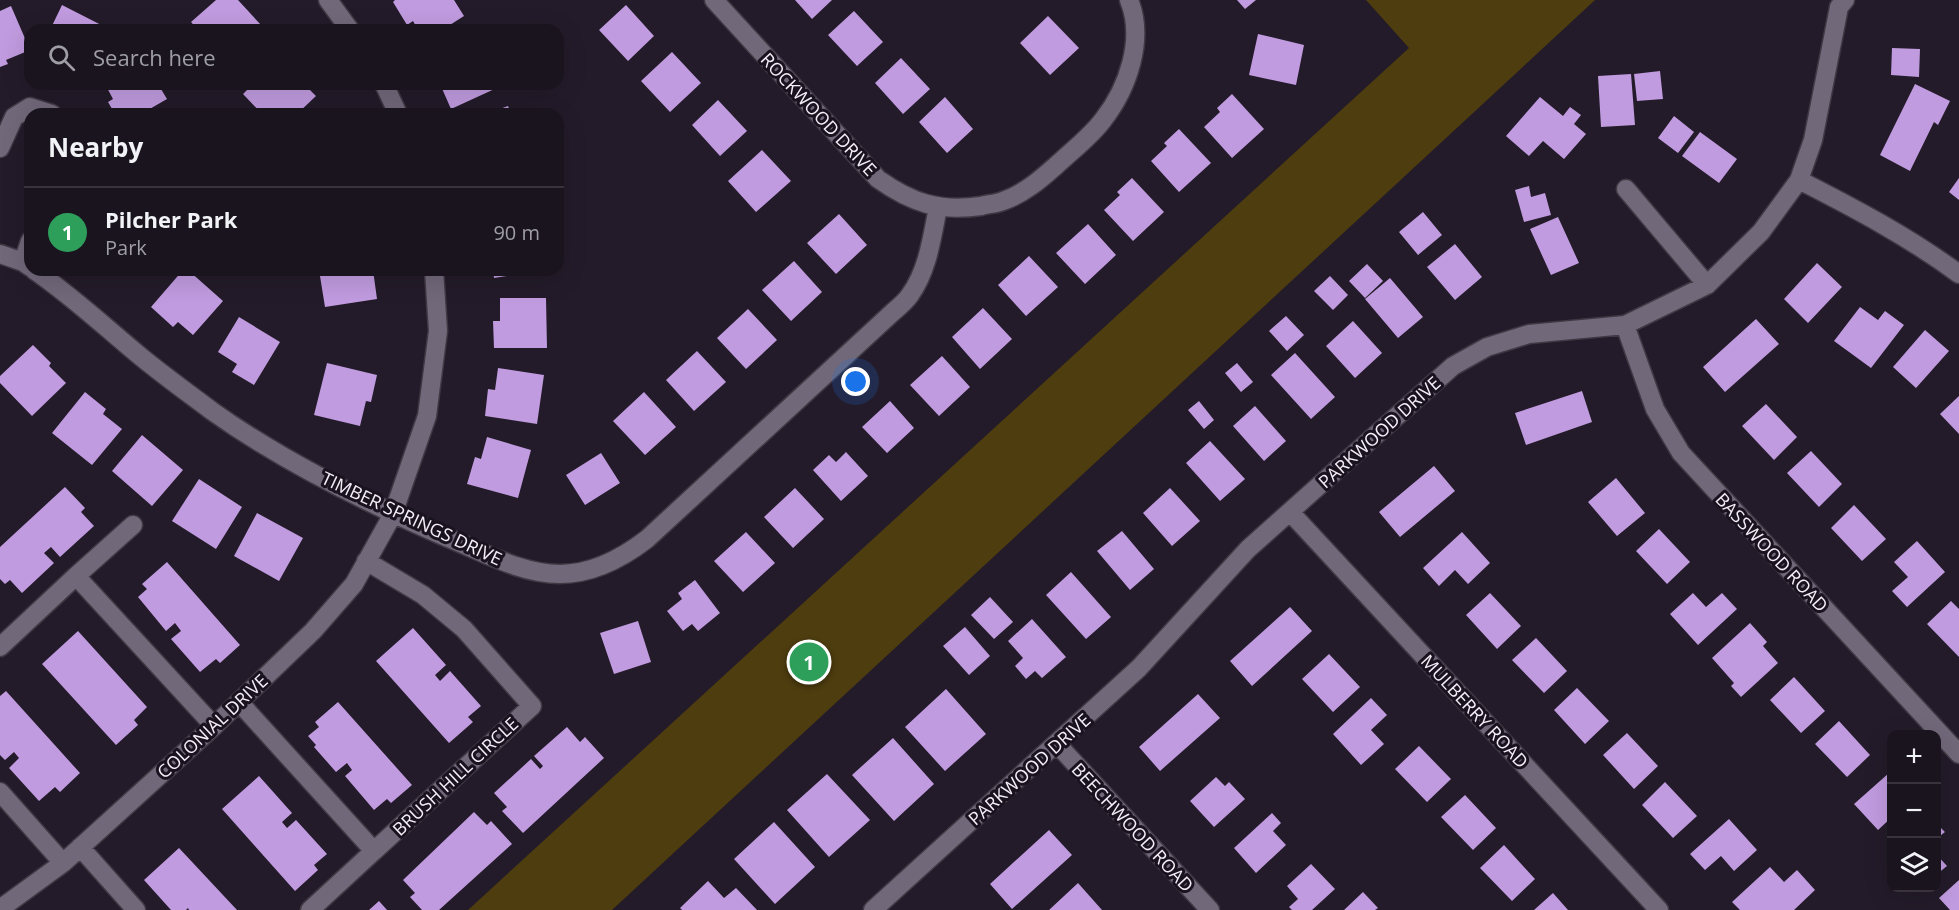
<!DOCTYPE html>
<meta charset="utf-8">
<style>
:root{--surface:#1a141f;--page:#231d28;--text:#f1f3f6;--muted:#9f9ea4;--line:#38333d;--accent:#db2777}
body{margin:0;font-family:"Open Sans",sans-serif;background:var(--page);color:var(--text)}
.controls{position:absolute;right:18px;bottom:18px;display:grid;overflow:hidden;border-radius:12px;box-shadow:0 6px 24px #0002}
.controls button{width:54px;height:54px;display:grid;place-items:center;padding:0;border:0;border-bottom:2px solid var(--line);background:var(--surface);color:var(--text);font:30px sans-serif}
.you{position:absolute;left:856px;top:382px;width:21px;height:21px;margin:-15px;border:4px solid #fff;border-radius:50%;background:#1a73e8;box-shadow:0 0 0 9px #1a73e833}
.badge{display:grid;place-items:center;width:39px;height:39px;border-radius:50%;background:var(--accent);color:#fff;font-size:20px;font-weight:700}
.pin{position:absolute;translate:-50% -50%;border:3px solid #fff;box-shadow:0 2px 6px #0006}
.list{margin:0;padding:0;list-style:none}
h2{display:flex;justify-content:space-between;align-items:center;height:78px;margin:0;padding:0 24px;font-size:26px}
h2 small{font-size:20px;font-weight:400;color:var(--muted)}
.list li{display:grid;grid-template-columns:39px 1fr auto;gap:18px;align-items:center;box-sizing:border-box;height:90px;padding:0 24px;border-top:2px solid var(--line)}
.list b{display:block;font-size:22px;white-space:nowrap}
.list p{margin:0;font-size:20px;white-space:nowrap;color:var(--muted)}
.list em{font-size:20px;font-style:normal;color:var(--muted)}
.icon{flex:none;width:33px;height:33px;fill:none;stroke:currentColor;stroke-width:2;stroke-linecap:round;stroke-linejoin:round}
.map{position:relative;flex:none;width:1959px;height:910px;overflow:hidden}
.search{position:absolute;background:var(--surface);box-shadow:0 6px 24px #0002;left:24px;top:24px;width:540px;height:66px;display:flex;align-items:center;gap:15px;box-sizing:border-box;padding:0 21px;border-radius:18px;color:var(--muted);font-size:22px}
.panel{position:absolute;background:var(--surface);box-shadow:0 6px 24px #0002;left:24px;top:108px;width:540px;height:168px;border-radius:18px}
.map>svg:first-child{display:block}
.green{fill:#4e3d0f}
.building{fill:#c09bdf}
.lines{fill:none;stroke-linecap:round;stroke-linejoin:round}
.minor-casing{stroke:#3f3944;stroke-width:21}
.minor{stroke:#71687a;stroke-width:18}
.labels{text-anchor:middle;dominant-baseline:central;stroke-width:6;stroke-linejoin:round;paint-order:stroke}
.street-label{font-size:18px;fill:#f4eef8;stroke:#19121f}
</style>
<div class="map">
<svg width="1959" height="910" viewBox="0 0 1959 910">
<rect width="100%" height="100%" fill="#231b29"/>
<path class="green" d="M1366 0H1595L612 910H468L1409 48Z"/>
<path class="building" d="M216 0H238L261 25 256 30H198L191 22Z
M395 0H454L464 16 442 30H418L413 21 407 25 393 2Z
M795 0H832L812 19Z
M1237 0H1256L1245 9Z
M62 5 111 30H50Z
M626 5 654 36 628 61 599 30Z
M11 6 30 50 6 60 8 64 0 67V11Z
M854 11 883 42 857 66 828 35Z
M1048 16 1079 48 1050 75 1020 43Z
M1258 34 1304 45 1296 85 1249 75Z
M1892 48 1920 49 1919 77 1891 75Z
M672 52 701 83 670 112 641 81Z
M901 58 930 89 903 114 875 83Z
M1660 71 1663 99 1637 101 1634 74Z
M1631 74 1635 125 1601 127 1598 76Z
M105 84H158L167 99 141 114H115L108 102 113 99Z
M253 84H304L316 96 297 114H262L243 94Z
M440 84H497L499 87 451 109Z
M1915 84 1950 101 1938 125 1934 122 1910 171 1880 155Z
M1232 94 1264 129 1232 158 1204 127 1220 112 1217 108Z
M945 97 973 129 947 153 919 122Z
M1540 97 1563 116 1570 107 1581 115 1574 124 1586 134 1564 159 1543 141 1529 156 1506 136Z
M718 100 747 131 720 156 692 125Z
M508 106 511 114H486Z
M1674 116 1694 132 1678 153 1658 138Z
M1179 129 1211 163 1179 192 1151 161 1167 146 1164 143Z
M1700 132 1737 159 1719 183 1682 156Z
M762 150 791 181 756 212 728 181Z
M1132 178 1164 212 1133 241 1104 210 1120 195 1117 192Z
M1959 178V200L1949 192Z
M1529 186 1531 197 1545 193 1551 215 1524 222 1515 190Z
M1423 212 1442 235 1418 255 1399 232Z
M839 214 867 245 836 274 807 243Z
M1558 217 1579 263 1551 275 1530 229Z
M1088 224 1116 255 1085 284 1056 253Z
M1455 244 1482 277 1455 300 1427 267Z
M1029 256 1058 287 1026 316 998 285Z
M794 261 822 292 791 321 762 290Z
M1817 263 1842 287 1808 323 1784 299Z
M1367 264 1383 281 1365 298 1349 281Z
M183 270H188L223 301 193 335 178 322 173 327 151 307Z
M319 270H373L377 299 325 307Z
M493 270H540V271L494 278Z
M1330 276 1348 295 1333 310 1314 291Z
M1390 278 1423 317 1398 338 1365 299Z
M500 298H546L547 348H494L493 321H500Z
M1860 307 1878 320 1885 311 1904 325 1871 368 1834 341Z
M983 308 1012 339 980 369 952 337Z
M748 309 777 340 746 369 717 338Z
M1286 316 1304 335 1287 351 1269 331Z
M239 317 280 342 254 385 232 372 237 364 218 352Z
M1756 319 1779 344 1725 392 1703 367Z
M1353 321 1382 353 1355 378 1326 346Z
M1925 330 1949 351 1916 388 1893 367Z
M33 345 51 363 49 366 66 383 32 416 0 383V376Z
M697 351 726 382 694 411 666 380Z
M1295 353 1335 397 1311 419 1271 375Z
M942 356 970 387 939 416 910 385Z
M327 363 377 375 371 402 366 401 360 426 314 415Z
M1237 363 1253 382 1241 392 1225 373Z
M498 368 544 375 537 424 485 416 488 389 495 390Z
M1582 391 1592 422 1526 445 1515 413Z
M85 392 106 409 103 414 122 429 92 465 52 433Z
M644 392 676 427 645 455 613 421Z
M1959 396V434L1940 414Z
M890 401 914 428 887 453 862 427Z
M1199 401 1214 420 1204 429 1188 410Z
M1766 404 1797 437 1774 460 1742 426Z
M1255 406 1286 441 1264 461 1233 426Z
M142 435 183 470 152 506 112 471Z
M487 437 531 450 518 498 467 484 475 457 481 459Z
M1210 441 1245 479 1220 501 1186 463Z
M1811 451 1842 484 1819 507 1787 473Z
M846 452 868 476 841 501 813 470 829 455 836 462Z
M601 453 620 483 585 505 566 475Z
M1434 466 1455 491 1400 537 1379 512Z
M1616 478 1645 513 1617 536 1588 502Z
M199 479 242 507 216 549 172 521Z
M65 487 85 508 81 512 94 526 60 557 51 547 44 553 54 563 22 593 10 580 5 584 0 579V547Z
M795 488 824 519 793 548 764 517Z
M1170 488 1200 521 1172 546 1143 513Z
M1854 505 1886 539 1862 561 1831 528Z
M257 513 303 538 279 581 234 556Z
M1659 529 1690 562 1667 584 1636 551Z
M1122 531 1154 569 1130 590 1097 551Z
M746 532 775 563 743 592 714 561Z
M1462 532 1490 563 1468 584 1455 570 1439 586 1423 568Z
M1917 541 1945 572 1907 607 1892 591 1908 577 1894 562Z
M167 562 240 645 220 663 216 659 200 672 171 639 181 631 175 623 166 631 138 597 147 589 142 584Z
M1071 572 1111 617 1086 639 1046 595Z
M695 580 720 613 698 631 692 624 683 631 667 611 682 599 678 593Z
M1490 593 1521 626 1497 649 1466 615Z
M1693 593 1706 607 1722 593 1737 609 1698 645 1670 614Z
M990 597 1013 622 994 639 971 615Z
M1951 601 1959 609V657L1927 624Z
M1290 607 1312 631 1252 686 1230 661Z
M1032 619 1066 657 1042 678 1035 671 1026 679 1015 666 1023 658 1008 641Z
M638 621 651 662 614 674 600 633Z
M1750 623 1767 642 1763 646 1778 663 1741 697 1731 686 1734 683 1712 658Z
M965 627 990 656 969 675 943 646Z
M413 628 446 665 435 675 440 681 450 671 481 706 468 717 473 722 449 743 376 661Z
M78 631 147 707 134 720 138 725 116 745 42 664Z
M1536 638 1567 671 1544 693 1512 660Z
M1329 654 1360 687 1333 712 1302 679Z
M1794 677 1825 711 1801 733 1770 700Z
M1577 688 1609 721 1585 744 1554 710Z
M946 689 986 734 945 771 905 727Z
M6 691 80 773 60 792 55 787 39 801 9 768 19 758 14 752 5 760 0 755V696Z
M1198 694 1220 718 1160 771 1139 747Z
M1371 698 1387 715 1371 730 1384 744 1361 765 1333 734Z
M338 702 412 785 391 803 387 799 374 810 345 776 352 770 347 763 336 772 314 747 316 745 308 736 319 727 315 722Z
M1839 721 1870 755 1847 777 1815 744Z
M567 727 580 742 585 737 604 758 523 833 502 811 507 807 494 793 531 759 540 769 543 766 534 756Z
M1627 733 1658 766 1634 789 1603 755Z
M893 738 934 784 894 821 852 775Z
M1419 746 1451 779 1427 802 1395 769Z
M1889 773 1892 776V817L1878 830 1854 804Z
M827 774 870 820 829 857 787 810Z
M259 776 292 813 282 822 287 828 296 820 327 854 314 865 318 870 295 891 222 809Z
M1216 777 1225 786 1229 782 1245 799 1214 827 1190 801Z
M1665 782 1697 816 1673 838 1642 805Z
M1465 795 1496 828 1473 850 1441 817Z
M474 812 487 825 491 821 512 844 439 910H422L410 897 415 893 403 880Z
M1272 813 1281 823 1273 831 1286 845 1256 873 1234 848Z
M1729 819 1757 850 1734 871 1721 856 1705 870 1690 854Z
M774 822 815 867 775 904 734 859Z
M1936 823 1945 832 1936 839Z
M1049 830 1072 855 1012 909 990 884Z
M1504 845 1535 879 1512 901 1480 868Z
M179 848 237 910H189L188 908 186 910H171L144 880Z
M1936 854 1947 866 1936 875Z
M1311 864 1335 889 1312 910H1292L1289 907 1298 899 1287 886Z
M1770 867 1784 882 1797 870 1815 890 1794 910H1740L1732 902Z
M1959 880V910H1950L1939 898Z
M708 881 724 898 736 888 757 910H682L680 908Z
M1078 883 1102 910H1049Z
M1363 892 1378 908 1375 910H1344Z
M1553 893 1568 910H1534Z
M379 901 387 910H369Z"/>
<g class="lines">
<defs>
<path id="minor" d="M328 0 350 30
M714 0 878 179C912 203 939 212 981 206 988 204 996 204 1003 201 1026 193 1043 177 1060 162 1074 149 1091 136 1103 120 1128 88 1145 39 1129 0
M384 84 398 114
M0 148 14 117 30 107 52 114
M1799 180C1854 208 1909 237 1959 274
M1626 189 1707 285
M0 254 23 262 30 267
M23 262 30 241
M34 270C72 296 105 327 140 356 163 375 188 393 212 411 282 461 369 504 448 538 483 552 521 574 560 574 592 574 621 559 647 539L893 312C899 307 906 301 910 295 928 270 932 237 938 207
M1625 325 1655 409 1681 453 1959 754
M1290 512 1659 910
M76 576 133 525
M0 647 76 576 214 726
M239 702 374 851 532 706 464 629 423 595 366 561
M1057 744 1210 910
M0 792 63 863
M80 847 136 910
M0 909 63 863 214 726 313 631 354 584 393 514 427 416 438 331 434 270
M310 910 374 851
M873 910 1139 668 1248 549 1453 366 1487 347 1529 334 1625 325 1707 285 1761 232 1799 180 1813 140 1839 7 1845 0"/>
</defs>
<use href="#minor" class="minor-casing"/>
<use href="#minor" class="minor"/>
</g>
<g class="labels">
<g class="street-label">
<text transform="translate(819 114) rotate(47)">ROCKWOOD DRIVE</text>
<text transform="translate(1379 432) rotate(-42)">PARKWOOD DRIVE</text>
<text transform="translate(412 518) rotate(25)">TIMBER SPRINGS DRIVE</text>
<text transform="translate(1772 552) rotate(47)">BASSWOOD ROAD</text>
<text transform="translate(1475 711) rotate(47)">MULBERRY ROAD</text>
<text transform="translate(212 726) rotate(-43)">COLONIAL DRIVE</text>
<text transform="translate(1029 769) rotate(-42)">PARKWOOD DRIVE</text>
<text transform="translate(455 776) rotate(-43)">BRUSH HILL CIRCLE</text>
<text transform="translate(1133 827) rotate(47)">BEECHWOOD ROAD</text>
</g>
</g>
</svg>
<div class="controls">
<button>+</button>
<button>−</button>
<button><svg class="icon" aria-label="layers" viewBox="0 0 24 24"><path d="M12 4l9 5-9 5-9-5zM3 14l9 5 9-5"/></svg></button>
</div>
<div class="you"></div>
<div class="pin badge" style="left:809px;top:662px;background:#2e9e5b">1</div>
<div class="search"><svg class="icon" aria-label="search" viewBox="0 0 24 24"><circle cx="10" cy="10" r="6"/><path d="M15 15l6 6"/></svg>Search here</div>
<section class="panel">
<h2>Nearby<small></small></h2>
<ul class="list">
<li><span class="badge" style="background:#2e9e5b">1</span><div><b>Pilcher Park</b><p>Park</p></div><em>90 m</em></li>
</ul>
</section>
</div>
